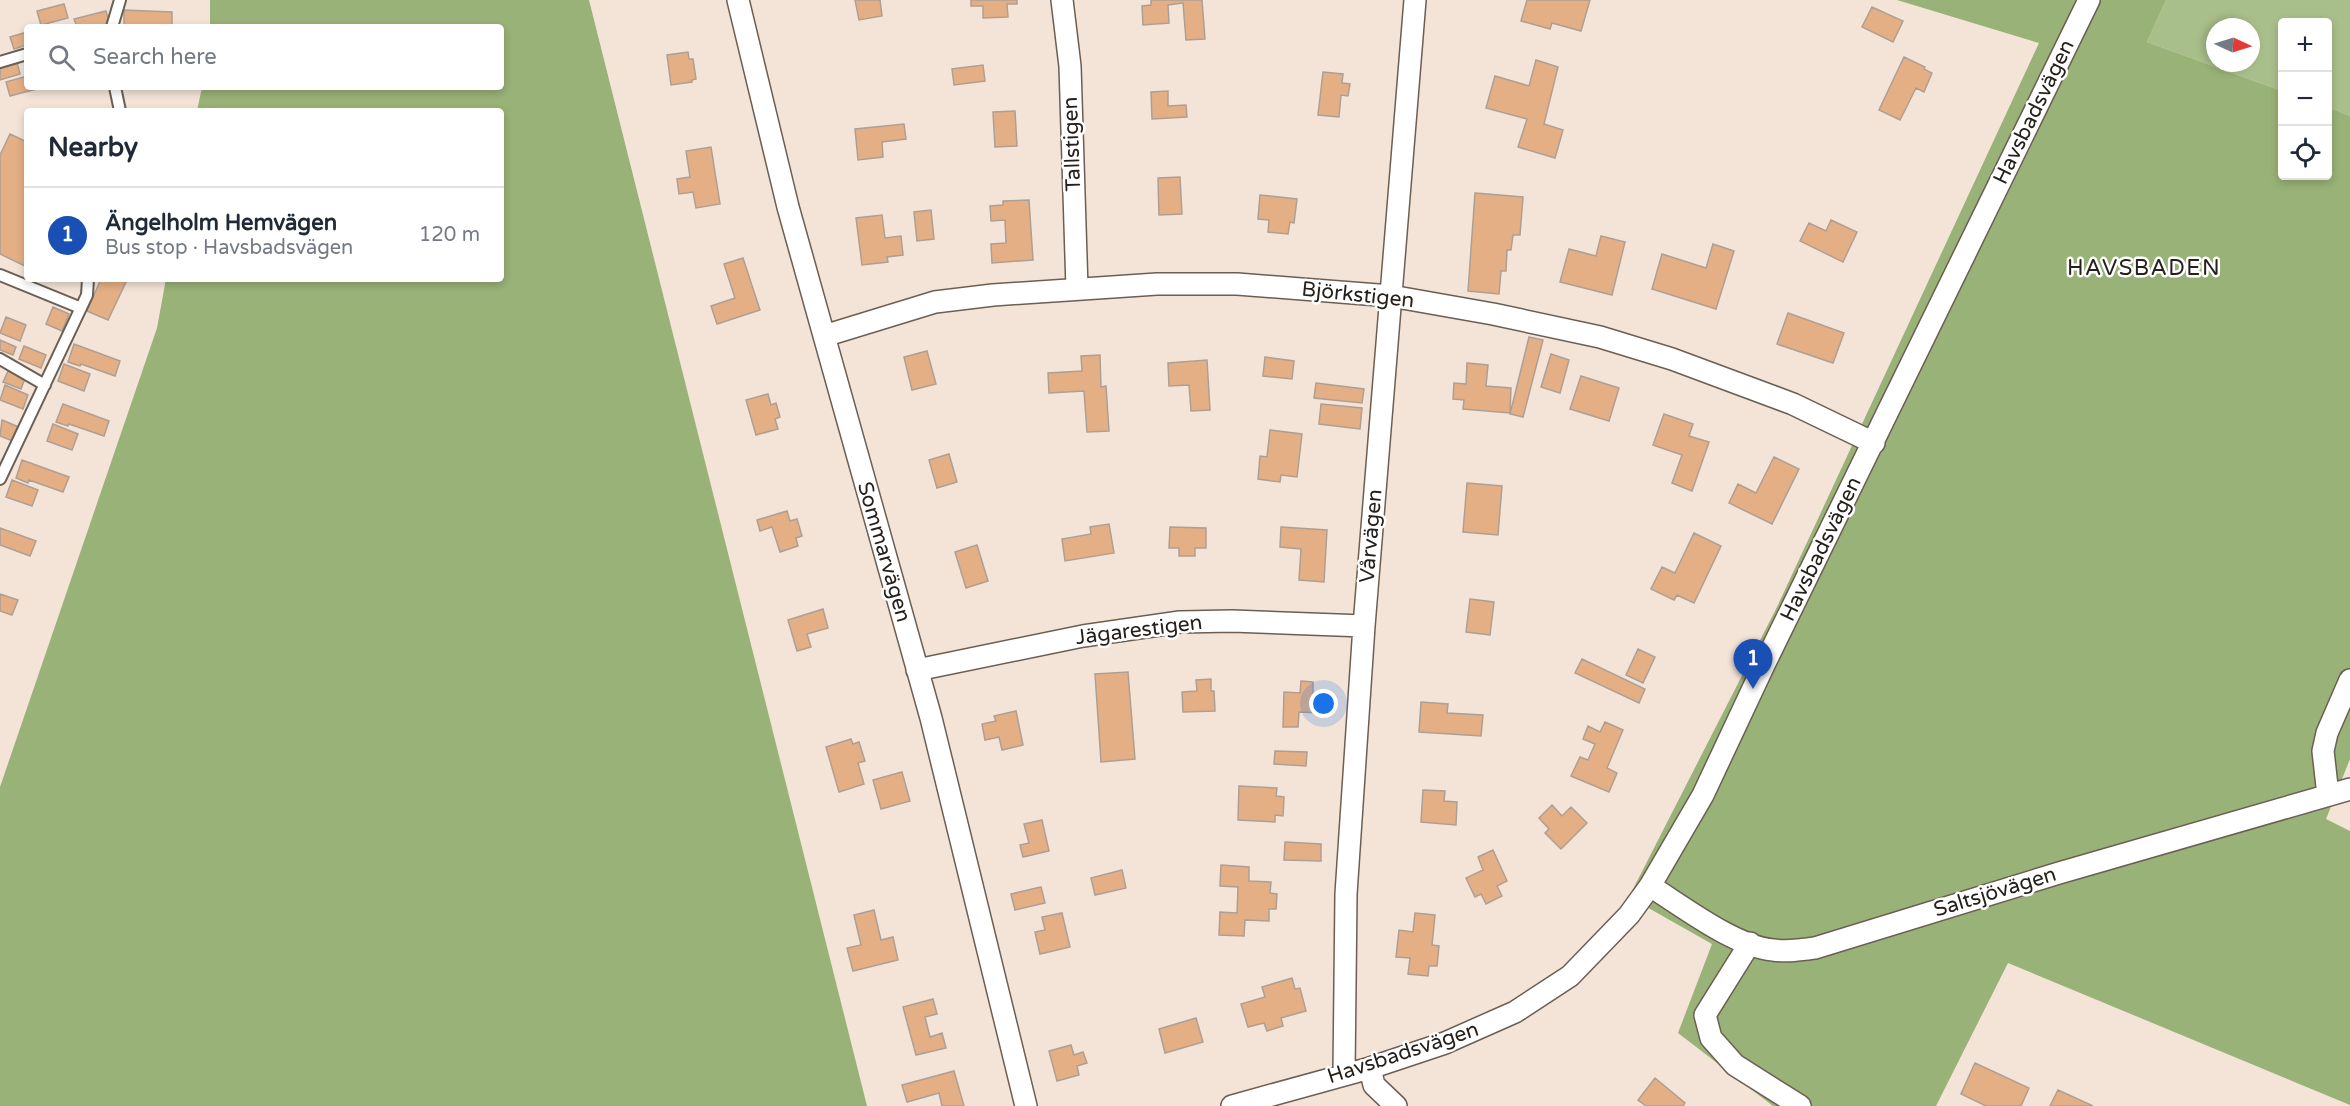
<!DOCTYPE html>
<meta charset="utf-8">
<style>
:root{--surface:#fff;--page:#f2f2f3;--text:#1f2937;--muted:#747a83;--line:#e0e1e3;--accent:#111827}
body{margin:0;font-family:"Varela Round",sans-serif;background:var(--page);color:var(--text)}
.controls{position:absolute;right:18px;top:18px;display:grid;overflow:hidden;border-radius:6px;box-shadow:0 3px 9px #0003}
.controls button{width:54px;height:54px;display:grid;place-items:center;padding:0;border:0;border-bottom:2px solid var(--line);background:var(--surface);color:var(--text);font:30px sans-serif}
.compass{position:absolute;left:2206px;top:18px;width:54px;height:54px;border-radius:50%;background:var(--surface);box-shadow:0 3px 9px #0003;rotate:94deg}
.you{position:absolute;left:1324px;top:704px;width:21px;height:21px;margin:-15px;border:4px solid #fff;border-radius:50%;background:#1a73e8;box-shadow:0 0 0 9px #1a73e833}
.badge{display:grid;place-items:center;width:39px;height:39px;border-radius:50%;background:var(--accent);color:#fff;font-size:20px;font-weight:700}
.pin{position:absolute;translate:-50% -50px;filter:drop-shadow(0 2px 3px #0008)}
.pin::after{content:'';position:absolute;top:32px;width:21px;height:18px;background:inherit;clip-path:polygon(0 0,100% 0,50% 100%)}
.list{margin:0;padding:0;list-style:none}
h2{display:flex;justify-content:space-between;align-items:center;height:78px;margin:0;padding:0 24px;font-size:26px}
h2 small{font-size:20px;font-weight:400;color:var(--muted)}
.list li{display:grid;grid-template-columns:39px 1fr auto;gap:18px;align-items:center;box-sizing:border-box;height:96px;padding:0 24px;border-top:2px solid var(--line)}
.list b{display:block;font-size:22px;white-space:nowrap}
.list p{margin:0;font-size:20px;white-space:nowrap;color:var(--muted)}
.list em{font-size:20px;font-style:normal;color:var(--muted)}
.icon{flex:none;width:33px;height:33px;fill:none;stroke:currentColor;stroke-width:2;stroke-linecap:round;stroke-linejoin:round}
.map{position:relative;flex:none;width:2350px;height:1106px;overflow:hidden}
.search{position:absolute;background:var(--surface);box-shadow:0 3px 9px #0003;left:24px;top:24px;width:480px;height:66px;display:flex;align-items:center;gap:15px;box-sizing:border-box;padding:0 21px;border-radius:6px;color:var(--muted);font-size:22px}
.panel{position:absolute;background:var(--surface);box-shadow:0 3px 9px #0003;left:24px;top:108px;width:480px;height:174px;border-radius:6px}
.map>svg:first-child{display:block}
.green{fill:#a9bf8b;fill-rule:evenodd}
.forest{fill:#99b277}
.building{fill:#e5af85;stroke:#ae9f94;stroke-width:1.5}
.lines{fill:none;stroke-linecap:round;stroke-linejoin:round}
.service-casing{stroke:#6b5e53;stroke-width:14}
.minor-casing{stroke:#6b5e53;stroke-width:24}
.service{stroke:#fff;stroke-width:10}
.minor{stroke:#fff;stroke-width:21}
.labels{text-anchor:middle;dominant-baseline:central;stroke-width:5;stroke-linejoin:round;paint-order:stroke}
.street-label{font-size:21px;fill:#25201b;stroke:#fff}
.neighbourhood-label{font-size:22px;letter-spacing:1.5px;fill:#25201b;stroke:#fff}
</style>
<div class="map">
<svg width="2350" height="1106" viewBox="0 0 2350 1106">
<rect width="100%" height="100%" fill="#f4e4d8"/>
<path class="green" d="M2166 0H2350V116L2328 107V22H2282V91L2147 42ZM2215 27H2251V63H2215Z"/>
<path class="forest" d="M210 0H589L867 1106H0V787L157 328 166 279H501V111H197L202 87H501V27H210Z
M1897 0H2166L2147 42 2282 91V176H2328V107L2350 116V759L2326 819 2350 831V1105L2008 963 1936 1106H1773L1678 1033 1712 944 1629 897 1777 607 2039 43Z"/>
<path class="building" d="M855 0H880L882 16 859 20Z
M971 0H1017V4H1007L1008 17 983 18V6H971Z
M1151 0H1202L1205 39 1186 40 1183 3 1168 5 1169 23 1143 25 1142 6 1151 5Z
M1527 0H1590L1581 31 1552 23 1550 29 1521 21Z
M64 4 68 18 41 25 37 11Z
M1872 7 1903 21 1893 42 1862 27Z
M124 10 172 12V26L136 25V27H124Z
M106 11 110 25 77 27 74 19Z
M27 32V45L14 49 10 37Z
M688 52 689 59H693L696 79 692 80V82L671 85 667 55Z
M1904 57 1925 67 1924 69 1932 73 1924 92 1916 88 1900 120 1879 110Z
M1536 60 1558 67 1544 124 1563 130 1555 158 1518 147 1527 119 1486 108 1495 76 1529 86Z
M17 62 20 74 0 80V67Z
M983 65 985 81 954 85 952 69Z
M1323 72 1343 74 1342 83 1350 84 1348 96 1341 95 1339 117 1318 115Z
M27 76V87H44L10 96 6 82Z
M1168 91V106L1186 105 1187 117 1152 119 1151 92Z
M1015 111 1017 146 995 147 993 112Z
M904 124 906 139 882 142 883 157 858 160 855 129Z
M10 134 27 142V267L0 254V155Z
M711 147 720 204 696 208 693 192 679 194 677 179 690 177 686 151Z
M1180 177 1182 214 1159 215 1158 178Z
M1475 193 1523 197 1520 235H1513L1511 250H1507L1506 271H1501L1499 294 1468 291Z
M1260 195 1297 199 1294 223 1290 222 1288 234 1268 232 1269 220 1258 219Z
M1029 200 1033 260 992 263 991 244 1006 243 1005 220 991 221 990 206 1003 205V201Z
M931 210 934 239 917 241 914 212Z
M882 215 885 238 901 236 903 255 887 257 888 262 862 265 856 218Z
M1831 220 1857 232 1843 262 1800 241 1809 223 1826 231Z
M1601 236 1625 242 1612 295 1560 282 1569 249 1596 256Z
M1713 244 1734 251 1716 309 1652 289 1662 254 1706 268Z
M743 258 760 310 717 324 711 306 735 298 724 264Z
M101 279H120L126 282 108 320 87 311Z
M53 307 69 314 62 331 46 324Z
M1788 313 1844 333 1833 363 1777 344Z
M6 317 26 325 20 341 0 333Z
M1529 337 1543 340 1523 417 1510 414Z
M0 340 16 347 13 355 0 350Z
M74 344 120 361 115 376 81 364 80 366 68 362Z
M24 346 46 355 41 368 19 359Z
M927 351 936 384 912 390 904 357Z
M1551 354 1569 360 1560 393 1541 387Z
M1100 355 1101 387 1106 386 1109 431 1087 432 1084 391 1049 393 1048 373 1082 371 1081 356Z
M1265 357 1294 361 1292 379 1263 376Z
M1207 360 1210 410 1191 411 1189 385 1169 386 1168 363Z
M1467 363 1488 365 1486 386 1511 388 1510 413 1463 409 1464 400 1453 399 1454 383 1466 384Z
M64 364 90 374 84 391 58 381Z
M9 369 26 376 21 389 3 382Z
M1581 376 1619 388 1609 421 1570 409Z
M1316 383 1364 389 1362 403 1314 398Z
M5 385 28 395 23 409 0 400Z
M768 394 771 405 776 403 780 417 775 419 778 429 756 435 746 400Z
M63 404 109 421 104 436 69 424 68 426 56 422Z
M1321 404 1362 408 1360 429 1319 424Z
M1664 414 1693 424 1689 436 1709 442 1692 491 1672 483 1682 455 1653 445Z
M2 420 21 428 15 442 0 436Z
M53 424 78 434 72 450 47 441Z
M1270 430 1302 434 1297 477 1281 475 1280 482 1258 479 1260 456 1267 457Z
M949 454 957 482 937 488 929 460Z
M1774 457 1799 469 1772 524 1729 503 1738 484 1756 493Z
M22 460 69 477 63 492 29 480 28 483 16 478Z
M12 480 38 490 32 506 6 497Z
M1467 483 1502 486 1498 535 1463 532Z
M787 511 790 521 797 519 802 536 796 538 798 546 780 552 772 527 760 531 757 520Z
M1109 524 1114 553 1065 561 1062 539 1091 534 1090 527Z
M1170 527 1206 528V548H1195V556H1179V548H1169Z
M1281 527 1327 530 1324 582 1299 580 1301 549 1280 547Z
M0 528 36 541 30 556 0 545Z
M1694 533 1721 546 1694 603 1677 595 1674 600 1651 589 1662 567 1675 573Z
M977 545 988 581 966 588 955 552Z
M0 594 18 600 12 615 0 611Z
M1470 599 1494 602 1490 635 1466 632Z
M823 609 828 628 807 634 811 647 797 651 788 620Z
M1638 649 1655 657 1643 683 1626 675Z
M1582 659 1645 689 1639 703 1575 673Z
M1128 672 1135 759 1101 762 1095 674Z
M1211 679V691H1214L1215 711 1183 712 1182 692 1197 691 1196 680Z
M1301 681 1313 682V693L1321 694 1320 713 1299 712 1298 727H1283L1284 692 1300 693Z
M1421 702 1448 704 1447 713 1483 715 1481 736 1419 732Z
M1016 711 1023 745 1002 750 999 737 985 740 982 724 996 721 994 716Z
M1605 722 1623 730 1607 768 1617 773 1609 792 1571 776 1580 757 1588 760 1595 744 1583 739 1588 726 1600 732Z
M851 739 853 744 859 742 865 761 858 763 864 784 839 792 826 747Z
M1275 751 1307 752 1306 766 1274 764Z
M902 772 910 801 881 809 873 780Z
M1239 786 1277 788 1276 796 1284 797 1283 816 1275 815V822L1238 820Z
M1423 790 1445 791 1444 801 1457 802 1456 825 1421 822Z
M1552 805 1562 816 1571 807 1587 823 1561 849 1545 833 1549 829 1539 818Z
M1042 820 1049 851 1023 857 1020 845 1029 843 1024 824Z
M1285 842 1321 844V861L1284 860Z
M1493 850 1507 881 1497 886 1502 896 1486 904 1481 894 1475 897 1466 878 1483 870 1478 857Z
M1221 865 1249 867V881L1271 882 1270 893 1277 894 1276 909H1269V921L1245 920 1244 936 1219 935 1220 912 1237 913 1238 887 1220 886Z
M1122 870 1126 888 1095 895 1091 878Z
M1041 887 1045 903 1015 910 1011 894Z
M874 910 881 940 893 937 898 960 853 971 847 948 861 945 854 915Z
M1062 913 1070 947 1040 954 1035 932 1045 930 1042 917Z
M1415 913 1435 915 1432 945 1439 946 1437 966H1429L1428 976 1408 974 1410 958 1396 957 1399 930 1413 932Z
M1292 978 1295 989 1300 988 1306 1011 1281 1018 1283 1026 1267 1031 1264 1023 1248 1027 1241 1004 1265 997 1262 987Z
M933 999 937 1014 925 1017 930 1037 942 1033 946 1048 916 1055 903 1007Z
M1196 1018 1203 1042 1165 1053 1159 1029Z
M1071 1045 1074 1055 1083 1052 1087 1063 1077 1066 1079 1075 1057 1081 1049 1051Z
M1975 1063 2029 1088 2021 1106H1986L1961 1094Z
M954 1071 964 1106H942L939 1093 907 1102 902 1085Z
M1655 1078 1685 1103 1683 1106H1646L1638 1100Z
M2058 1090 2093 1106H2050Z"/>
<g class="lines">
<defs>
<path id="service" d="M112 27 120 0
M0 62 27 54
M115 87 120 111
M0 275 81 308
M0 359 45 385
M0 479 87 295 88 279"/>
<path id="minor" d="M738 0 788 207 931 718 1026 1106
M1062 0 1070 66 1077 289
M824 336 935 302 993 295 1157 284H1237L1391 296 1493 314 1600 337 1672 359 1793 404 1874 443
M917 670 1083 636 1180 622 1232 621 1364 626
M2328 795 2323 751 2327 733 2350 680
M1650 886C1684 907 1734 946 1773 950 1788 952 1801 950 1815 948L2059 873 2350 789
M1750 943 1705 1015 1711 1038 1735 1065 1800 1106
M1370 1068 1374 1085 1396 1106
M1344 1073 1346 894 1364 626 1415 0
M1232 1106 1370 1068 1445 1043 1515 1012 1570 976 1629 915 1650 886 1703 795 1764 665 2089 0"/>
</defs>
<use href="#service" class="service-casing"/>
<use href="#minor" class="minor-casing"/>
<use href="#service" class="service"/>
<use href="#minor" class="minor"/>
</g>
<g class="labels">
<g class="street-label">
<text transform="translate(2034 112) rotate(-64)">Havsbadsvägen</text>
<text transform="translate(1072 144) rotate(-92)">Tallstigen</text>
<text transform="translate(1358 295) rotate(6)">Björkstigen</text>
<text transform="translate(1371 536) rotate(-85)">Vårvägen</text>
<text transform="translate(1821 549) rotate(-64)">Havsbadsvägen</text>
<text transform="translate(884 552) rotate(74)">Sommarvägen</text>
<text transform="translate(1139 630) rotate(-7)">Jägarestigen</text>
<text transform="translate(1995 892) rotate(-17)">Saltsjövägen</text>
<text transform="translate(1403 1053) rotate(-18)">Havsbadsvägen</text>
</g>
<g class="neighbourhood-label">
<text x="2144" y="268">HAVSBADEN</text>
</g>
</g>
</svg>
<div class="controls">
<button>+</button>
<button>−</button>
<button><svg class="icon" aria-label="locate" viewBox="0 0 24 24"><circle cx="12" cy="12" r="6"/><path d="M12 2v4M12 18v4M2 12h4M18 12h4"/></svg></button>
</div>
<svg class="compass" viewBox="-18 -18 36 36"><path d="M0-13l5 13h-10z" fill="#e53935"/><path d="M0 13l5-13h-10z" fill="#747a83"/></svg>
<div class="you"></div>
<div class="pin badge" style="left:1753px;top:689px;background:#1a4fb4">1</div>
<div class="search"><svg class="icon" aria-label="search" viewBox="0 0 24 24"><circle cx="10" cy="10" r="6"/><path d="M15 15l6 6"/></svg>Search here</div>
<section class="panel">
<h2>Nearby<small></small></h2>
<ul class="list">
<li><span class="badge" style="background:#1a4fb4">1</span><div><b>Ängelholm Hemvägen</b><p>Bus stop · Havsbadsvägen</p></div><em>120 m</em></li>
</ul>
</section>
</div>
